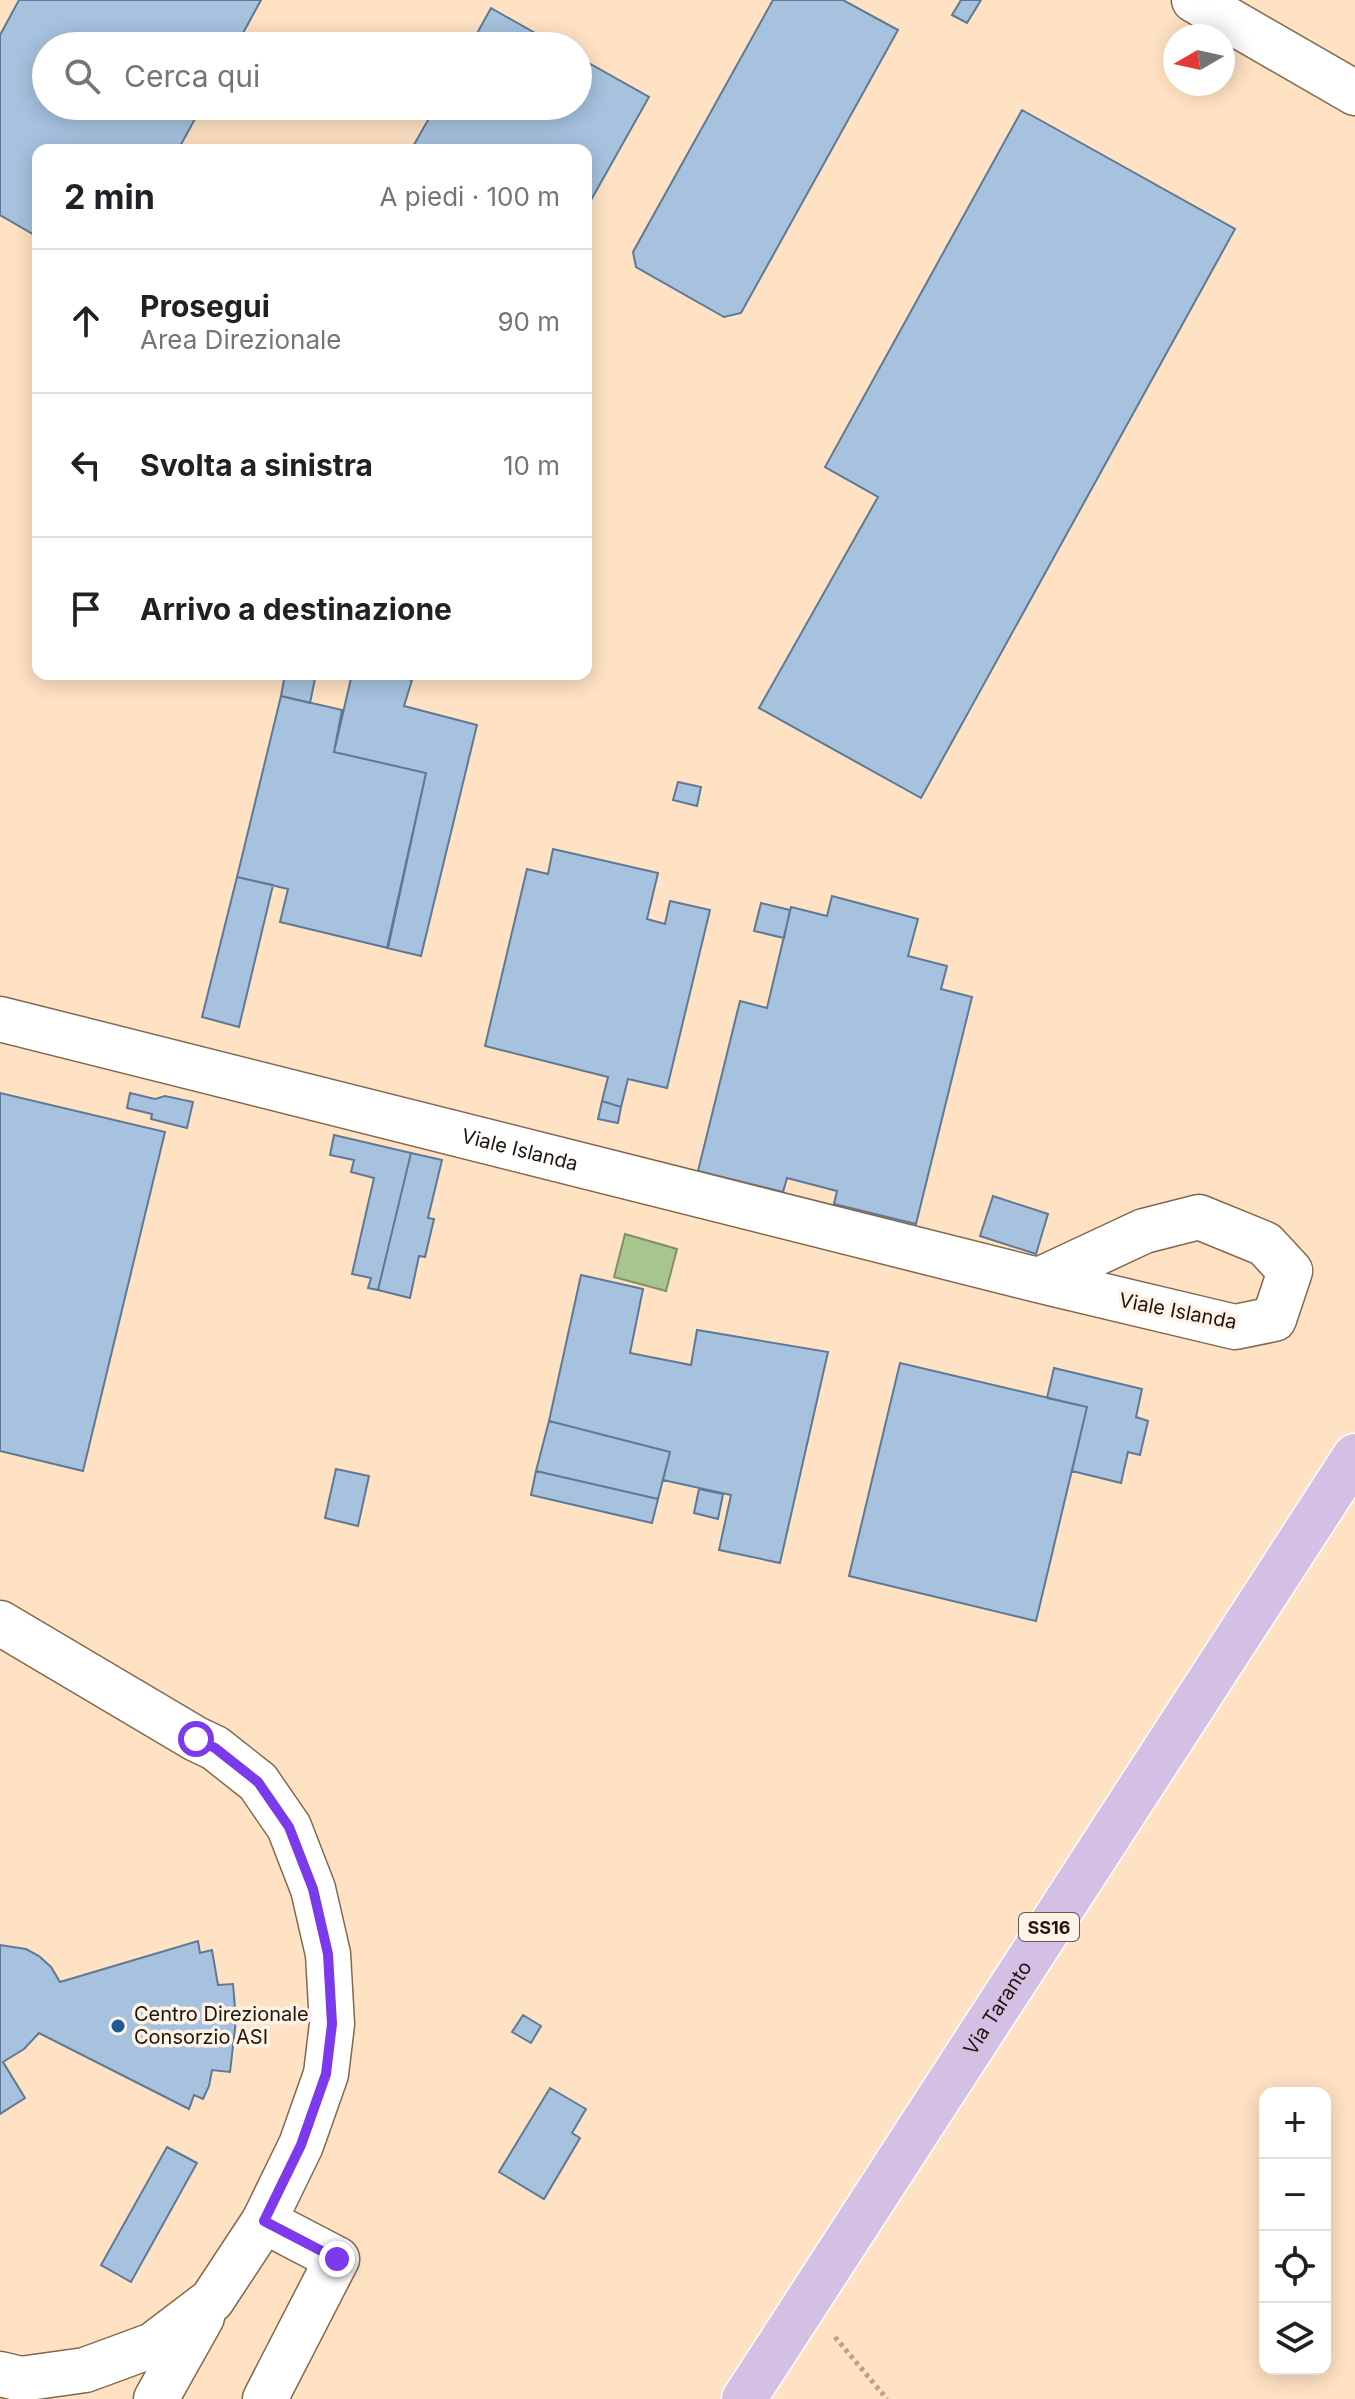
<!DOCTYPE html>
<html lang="it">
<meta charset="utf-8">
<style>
:root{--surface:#fff;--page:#f6f6f6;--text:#202124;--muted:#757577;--line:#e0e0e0}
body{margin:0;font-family:Inter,sans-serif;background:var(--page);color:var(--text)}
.controls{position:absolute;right:24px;bottom:24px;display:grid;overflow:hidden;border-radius:16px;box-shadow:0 4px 20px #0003}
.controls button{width:72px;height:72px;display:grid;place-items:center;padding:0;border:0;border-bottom:2px solid var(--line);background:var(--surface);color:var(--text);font:40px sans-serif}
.compass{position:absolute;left:1163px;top:24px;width:72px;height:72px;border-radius:50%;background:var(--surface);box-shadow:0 4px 20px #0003;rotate:261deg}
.stop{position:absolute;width:24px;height:24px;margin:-18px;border:6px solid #7c3aed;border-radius:50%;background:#fff}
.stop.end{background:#7c3aed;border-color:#fff;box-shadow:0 2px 8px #0008}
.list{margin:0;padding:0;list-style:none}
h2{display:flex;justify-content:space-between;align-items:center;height:104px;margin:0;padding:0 32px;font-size:34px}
h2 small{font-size:26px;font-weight:400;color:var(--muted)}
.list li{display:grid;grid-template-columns:52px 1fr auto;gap:24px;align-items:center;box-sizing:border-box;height:144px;padding:0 32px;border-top:2px solid var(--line)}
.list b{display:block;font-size:30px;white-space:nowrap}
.list p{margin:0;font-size:26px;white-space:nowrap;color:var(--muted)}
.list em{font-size:26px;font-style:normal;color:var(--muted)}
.icon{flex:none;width:44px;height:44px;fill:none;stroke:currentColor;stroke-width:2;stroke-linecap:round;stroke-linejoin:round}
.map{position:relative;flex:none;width:1355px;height:2399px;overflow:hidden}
.search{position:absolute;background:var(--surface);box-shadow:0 4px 20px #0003;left:32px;top:32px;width:560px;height:88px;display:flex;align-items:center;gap:20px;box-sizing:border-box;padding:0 28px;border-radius:44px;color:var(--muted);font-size:30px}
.panel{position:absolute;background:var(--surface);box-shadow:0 4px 20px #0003;left:32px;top:144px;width:560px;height:536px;border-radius:16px}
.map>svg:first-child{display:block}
.water{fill:#a9c58e;stroke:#809067;stroke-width:2}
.building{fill:#a6c2df;stroke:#5f7994;stroke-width:2}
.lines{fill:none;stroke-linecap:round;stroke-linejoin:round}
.minor-casing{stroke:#82694d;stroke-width:47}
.major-casing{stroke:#fff;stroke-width:47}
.path{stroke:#b9a289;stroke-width:5;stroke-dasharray:4 4;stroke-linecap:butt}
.minor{stroke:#fff;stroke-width:44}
.major{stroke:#d4bfe5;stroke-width:44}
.route{stroke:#7c3aed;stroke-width:10}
.poi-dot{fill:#1f5b92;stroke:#fef3e6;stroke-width:3}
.labels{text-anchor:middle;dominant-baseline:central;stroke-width:7;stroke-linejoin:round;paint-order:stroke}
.shield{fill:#fef3e6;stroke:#63584d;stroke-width:2}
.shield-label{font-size:18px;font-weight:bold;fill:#20160b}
.street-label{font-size:20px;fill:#20160b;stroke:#fef3e6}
.poi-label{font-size:20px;fill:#20160b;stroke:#fef3e6;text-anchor:start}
</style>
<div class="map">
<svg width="1355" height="2399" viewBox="0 0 1355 2399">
<rect width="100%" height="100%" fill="#ffe2c3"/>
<path class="water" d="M625 1234 677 1249 666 1291 614 1277Z"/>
<path class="building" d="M19 0H261L236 46H46V106H202L178 150H38V237L0 215V35Z
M773 0H843L898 30 741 313 724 317 636 267 633 252Z
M961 0H981L967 23 952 15Z
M491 8 558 46H470Z
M578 57 649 97 586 209V150H411L436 106H578Z
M1022 110 1235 229 921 798 759 708 878 497 825 467Z
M285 674H316L310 703 281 696Z
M352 674H389L412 680 404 706 477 725 421 956 387 948 426 773 334 752Z
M281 696 342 710 334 752 426 773 388 948 280 922 288 889 237 877Z
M678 782 701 787 697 806 673 800Z
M553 849 658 873 647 919 665 924 670 901 710 910 667 1088 628 1079 621 1107 602 1101 608 1077 485 1046 527 869 548 874Z
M237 877 273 885 239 1027 202 1017Z
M832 896 918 919 908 956 947 966 941 989 972 997 916 1224 834 1204 837 1191 787 1178 783 1192 698 1171 740 1001 767 1008 791 907 827 916Z
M761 903 790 910 784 938 754 931Z
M0 1093 165 1132 83 1471 0 1451Z
M130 1093 155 1099 165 1096 193 1102 187 1128 151 1119 152 1114 127 1108Z
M602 1101 621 1107 618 1123 598 1119Z
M334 1135 411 1153 378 1290 368 1288 371 1278 352 1274 374 1178 351 1172 354 1160 330 1155Z
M411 1153 442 1160 428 1218 434 1219 425 1257 419 1256 410 1298 378 1290Z
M993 1196 1048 1214 1036 1254 980 1236Z
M581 1275 643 1289 630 1353 691 1365 697 1330 828 1352 780 1563 719 1550 731 1495 663 1480 670 1452 549 1421Z
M900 1363 1087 1407 1036 1621 849 1576Z
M1054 1368 1142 1389 1136 1417 1148 1421 1140 1455 1128 1452 1121 1483 1072 1471 1087 1407 1047 1398Z
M549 1421 670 1452 658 1499 536 1471Z
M336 1469 369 1476 358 1526 325 1518Z
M536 1471 658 1499 652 1523 531 1495Z
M699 1489 723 1494 718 1519 694 1513Z
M198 1941 200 1953 212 1950 218 1985 233 1984 236 2020 230 2072 212 2070 209 2086 203 2099 194 2095 189 2109 39 2033 24 2049 3 2062 25 2098 0 2114V1945L26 1949 39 1956 51 1967 60 1982Z
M523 2015 541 2026 531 2043 512 2032Z
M550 2088 586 2109 572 2133 580 2138 544 2199 499 2172Z
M167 2147 197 2163 131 2282 101 2265Z"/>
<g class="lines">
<defs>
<g id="minor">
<path d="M1194 0 1355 93"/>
<path id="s1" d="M0 1019 1054 1284 1235 1327 1274 1319 1290 1271 1265 1244 1199 1217 1144 1231 1039 1280"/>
<path d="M0 1623 196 1739 215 1748 258 1782 289 1827 313 1889 328 1954 332 2024 326 2074 301 2145 264 2221 212 2300 153 2345 85 2370 21 2379 0 2374"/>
<path d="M264 2221 337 2259 265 2399"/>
<path d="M156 2399 202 2317"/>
</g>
<g id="major">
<path id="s2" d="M744 2399 1355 1456"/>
</g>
</defs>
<use href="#minor" class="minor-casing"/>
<use href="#major" class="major-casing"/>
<path class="path" d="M835 2337 887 2399"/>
<use href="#minor" class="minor"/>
<use href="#major" class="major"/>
</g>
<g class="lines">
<path class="route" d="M196 1739 215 1748 258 1782 289 1827 313 1889 328 1954 332 2024 326 2074 301 2145 264 2221 337 2259"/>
</g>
<circle class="poi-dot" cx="118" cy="2026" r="8"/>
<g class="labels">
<rect class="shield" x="1019" y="1913" width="60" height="28" rx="6"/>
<g class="shield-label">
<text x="1049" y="1927">SS16</text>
</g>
<g class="street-label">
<text stroke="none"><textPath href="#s1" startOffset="536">Viale Islanda</textPath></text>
<text transform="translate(1178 1311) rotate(11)">Viale Islanda</text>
<text stroke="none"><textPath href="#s2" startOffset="466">Via Taranto</textPath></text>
</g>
<g class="poi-label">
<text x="134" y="2014">Centro Direzionale<tspan x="134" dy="23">Consorzio ASI</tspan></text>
</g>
</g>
</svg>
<div class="controls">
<button>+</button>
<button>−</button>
<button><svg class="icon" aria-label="locate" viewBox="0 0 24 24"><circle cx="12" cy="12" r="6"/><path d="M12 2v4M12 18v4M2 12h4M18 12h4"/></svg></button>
<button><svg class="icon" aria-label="layers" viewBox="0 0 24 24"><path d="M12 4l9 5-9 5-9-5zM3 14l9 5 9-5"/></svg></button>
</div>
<svg class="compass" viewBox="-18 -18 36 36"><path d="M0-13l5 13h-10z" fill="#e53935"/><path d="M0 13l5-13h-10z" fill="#757577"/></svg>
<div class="stop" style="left:196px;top:1739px"></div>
<div class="stop end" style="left:337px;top:2259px"></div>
<div class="search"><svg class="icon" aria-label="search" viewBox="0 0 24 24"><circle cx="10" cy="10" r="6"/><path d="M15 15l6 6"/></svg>Cerca qui</div>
<section class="panel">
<h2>2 min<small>A piedi · 100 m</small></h2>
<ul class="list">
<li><svg class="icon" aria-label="ahead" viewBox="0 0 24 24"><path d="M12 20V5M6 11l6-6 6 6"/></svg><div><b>Prosegui</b><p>Area Direzionale</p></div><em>90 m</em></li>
<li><svg class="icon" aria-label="left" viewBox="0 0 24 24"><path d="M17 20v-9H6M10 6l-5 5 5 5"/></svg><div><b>Svolta a sinistra</b></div><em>10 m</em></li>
<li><svg class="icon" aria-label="arrive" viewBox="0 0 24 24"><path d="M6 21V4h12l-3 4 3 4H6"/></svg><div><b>Arrivo a destinazione</b></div></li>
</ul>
</section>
</div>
